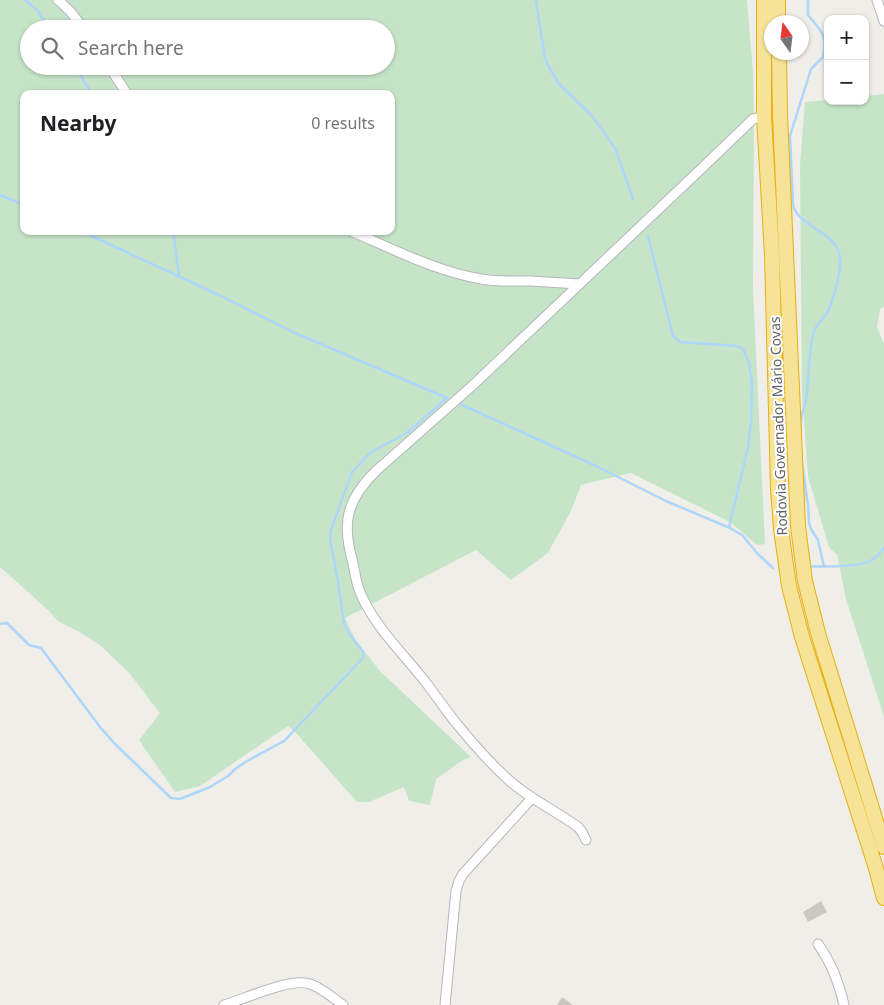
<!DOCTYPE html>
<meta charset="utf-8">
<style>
:root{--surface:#fff;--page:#f6f6f6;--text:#202124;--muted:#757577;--line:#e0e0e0}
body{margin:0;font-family:"Noto Sans",sans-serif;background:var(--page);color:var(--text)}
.controls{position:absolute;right:15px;top:15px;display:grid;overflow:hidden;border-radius:10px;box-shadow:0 1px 4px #0004}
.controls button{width:45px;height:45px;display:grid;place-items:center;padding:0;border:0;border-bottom:1px solid var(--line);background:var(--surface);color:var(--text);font:25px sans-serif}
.compass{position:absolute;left:764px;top:15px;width:45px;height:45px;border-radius:50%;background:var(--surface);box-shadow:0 1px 4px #0004;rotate:346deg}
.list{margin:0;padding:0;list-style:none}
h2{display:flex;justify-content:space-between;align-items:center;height:65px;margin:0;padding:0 20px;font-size:21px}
h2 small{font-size:16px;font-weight:400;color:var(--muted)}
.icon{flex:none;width:28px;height:28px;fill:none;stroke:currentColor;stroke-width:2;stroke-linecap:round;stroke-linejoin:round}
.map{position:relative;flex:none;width:884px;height:1005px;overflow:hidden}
.search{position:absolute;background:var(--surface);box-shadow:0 1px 4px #0004;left:20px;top:20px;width:375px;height:55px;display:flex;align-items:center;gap:12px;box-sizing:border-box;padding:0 18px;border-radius:28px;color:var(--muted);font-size:19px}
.panel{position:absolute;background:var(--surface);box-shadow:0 1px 4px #0004;left:20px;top:90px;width:375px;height:145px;border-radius:10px}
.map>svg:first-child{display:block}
.green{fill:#c6e5c8;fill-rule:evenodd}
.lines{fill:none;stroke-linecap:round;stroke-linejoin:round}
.stream{stroke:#aed5fa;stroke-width:2.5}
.building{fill:#c9c8c2}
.minor-casing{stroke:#b5b7bb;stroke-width:11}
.highway-casing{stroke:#e8af0f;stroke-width:16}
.minor{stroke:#fff;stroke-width:9}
.highway{stroke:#f6e398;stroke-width:14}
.labels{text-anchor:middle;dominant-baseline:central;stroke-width:4;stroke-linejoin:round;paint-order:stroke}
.street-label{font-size:14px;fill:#5f6267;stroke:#fff}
</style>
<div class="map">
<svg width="884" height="1005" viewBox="0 0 884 1005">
<rect width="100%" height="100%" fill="#f0eee8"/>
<path class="green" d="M0 0H747L753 72 754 112 753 289 765 544 757 545 730 522 631 473 581 485 571 511 548 553 511 580 476 550 345 618 355 639 380 671 471 757 463 760 436 779 430 805 409 801 404 787 369 802H357L296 733 288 726 200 786 175 792 139 740 160 713 129 673 100 645 81 633 58 621 48 610 0 567ZM29 29H386V66H29ZM24 94H391V231H24Z
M884 94V307L880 309 877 327 884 344V717L846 599 837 555 829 547 808 477 802 395 800 165 805 102 828 100V101H865V96Z"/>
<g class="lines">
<path class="stream" d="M25 0 37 10 50 29
M536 0 545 59 549 67 559 84 592 116 611 142 616 151 633 199
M75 66 92 94
M0 195 24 205
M173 231 179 276
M648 236 673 336 680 342 737 346 743 349 749 363 752 382 751 423 748 448 729 527
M458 403 596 466 666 501 730 528 742 535 757 553 773 568
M801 442C801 433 800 423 802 415 803 410 805 405 806 400 809 379 808 357 813 335 814 327 820 322 825 316 833 304 843 268 839 253 834 232 797 225 793 205L790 136 811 69 823 57C828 34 821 31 808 15V0
M802 462 807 500 808 503 809 523 811 529 818 540 824 567
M808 566C822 567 858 567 870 561 876 558 880 553 884 548
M0 624 7 623 29 645 41 648 100 727 115 744 171 798 180 799 210 787 228 776 235 769 247 761 284 741 363 658 364 654 363 652 350 635 344 624 337 575 330 540 331 530 352 472 371 452 407 433 447 398 295 333 219 295 81 231"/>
</g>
<path class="building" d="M821 901 827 912 808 922 803 912Z
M562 997 573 1005H557Z"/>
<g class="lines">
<defs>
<path id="minor" d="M58 0 70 11 84 29
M877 0 884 21
M109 66 127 94
M351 231C393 249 435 271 481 279 497 282 514 281 530 281 547 282 563 283 580 284
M586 840 582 832 578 827C556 811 532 800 511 782 492 765 473 744 457 724 446 711 437 697 427 684 404 654 375 628 360 592 356 583 355 572 353 563 341 522 347 499 377 470L472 386 700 170 753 119 764 117
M818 944C831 962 839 983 844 1005
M224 1005C245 999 291 977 310 984 322 988 333 998 343 1005
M445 1005 456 891 459 881 463 874 532 798"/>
<path id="highway" d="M764 0V117L772 255 778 489 781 529 789 586 802 637 875 865 884 898
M778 0V22
M779 52 780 115 798 526 805 581 818 633 884 847"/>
</defs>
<use href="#minor" class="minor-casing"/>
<use href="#highway" class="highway-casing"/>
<use href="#minor" class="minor"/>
<use href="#highway" class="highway"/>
</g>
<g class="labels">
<g class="street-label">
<text transform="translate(778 426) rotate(-92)">Rodovia Governador Mário Covas</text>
</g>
</g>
</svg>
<div class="controls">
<button>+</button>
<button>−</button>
</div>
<svg class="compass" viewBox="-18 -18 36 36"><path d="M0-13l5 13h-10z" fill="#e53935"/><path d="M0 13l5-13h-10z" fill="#757577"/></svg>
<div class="search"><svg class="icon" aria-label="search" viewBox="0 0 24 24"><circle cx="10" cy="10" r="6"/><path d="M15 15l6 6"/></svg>Search here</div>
<section class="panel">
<h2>Nearby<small>0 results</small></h2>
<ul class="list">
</ul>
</section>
</div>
